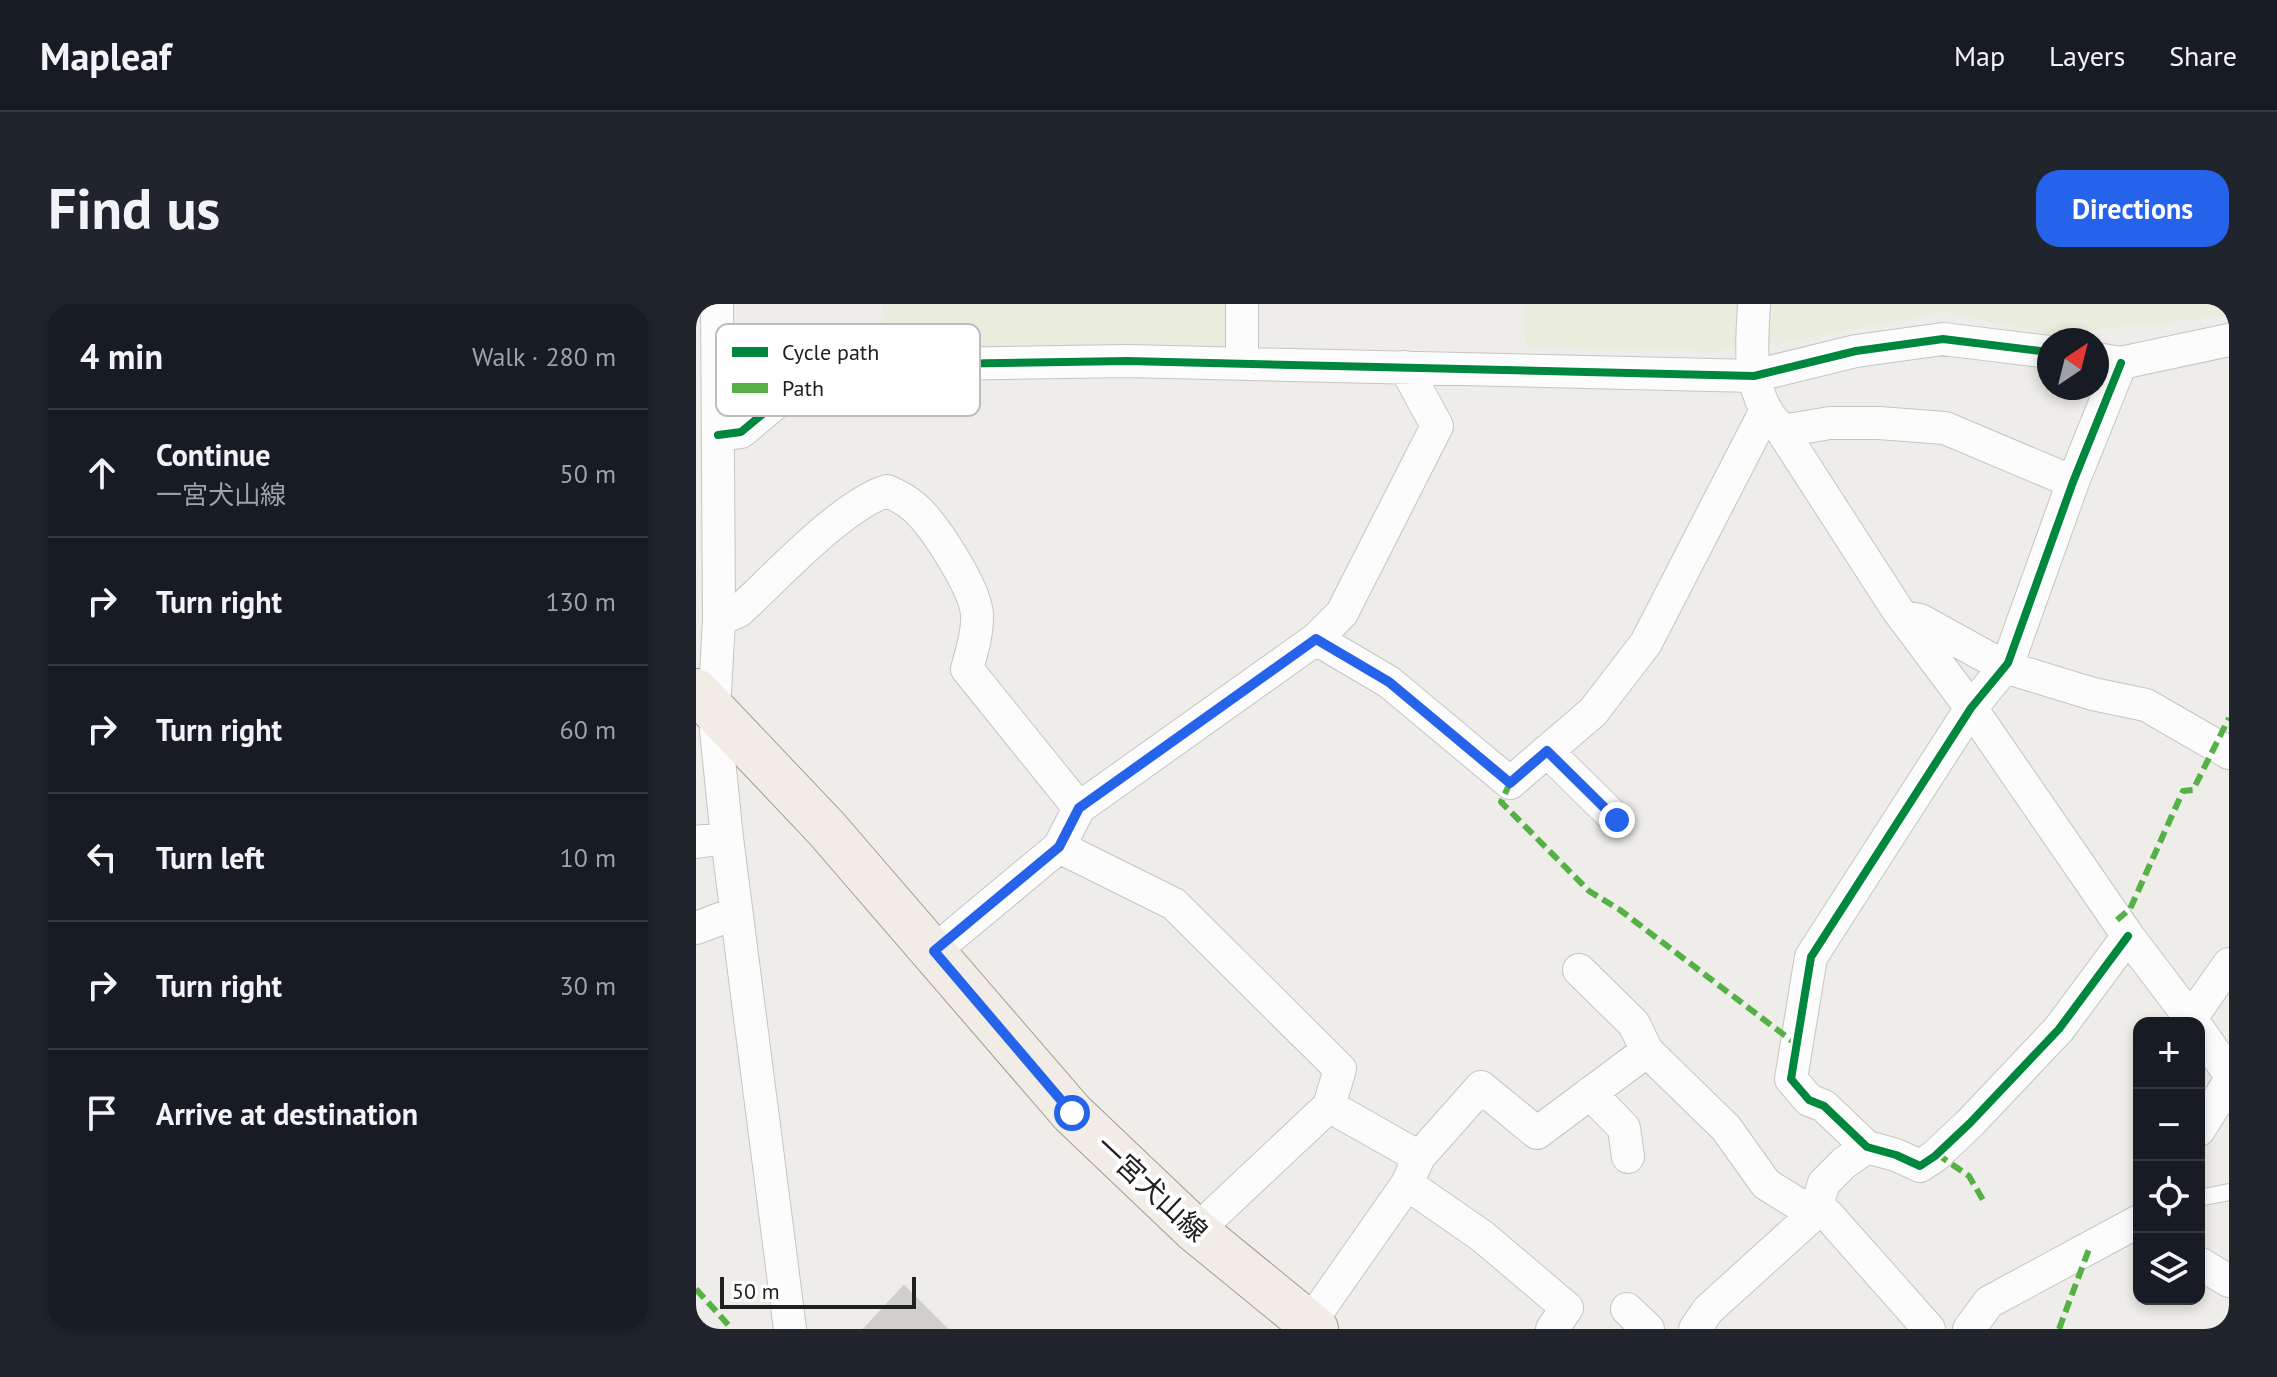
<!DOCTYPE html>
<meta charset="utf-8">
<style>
:root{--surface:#171b24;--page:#20242c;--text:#f1f3f6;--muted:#9ea1a6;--line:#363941;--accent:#2563eb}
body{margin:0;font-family:"PT Sans","Noto Sans JP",sans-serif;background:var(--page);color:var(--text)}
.controls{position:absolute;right:24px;bottom:24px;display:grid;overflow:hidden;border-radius:16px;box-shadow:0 4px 12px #0003}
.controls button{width:72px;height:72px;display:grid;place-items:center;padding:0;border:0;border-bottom:2px solid var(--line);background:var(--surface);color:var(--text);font:40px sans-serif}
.compass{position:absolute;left:1341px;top:24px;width:72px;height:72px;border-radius:50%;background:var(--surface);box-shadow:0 4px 12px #0003;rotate:35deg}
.scale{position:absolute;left:24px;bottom:20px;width:196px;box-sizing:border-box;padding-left:8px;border:4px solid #202020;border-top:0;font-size:22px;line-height:28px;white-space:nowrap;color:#202020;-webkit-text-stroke:6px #fff;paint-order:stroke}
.stop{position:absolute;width:24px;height:24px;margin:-18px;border:6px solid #2563eb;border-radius:50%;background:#fff}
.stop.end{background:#2563eb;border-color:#fff;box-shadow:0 2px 8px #0008}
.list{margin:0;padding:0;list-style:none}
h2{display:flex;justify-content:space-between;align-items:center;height:104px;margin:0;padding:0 32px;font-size:34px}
h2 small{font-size:26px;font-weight:400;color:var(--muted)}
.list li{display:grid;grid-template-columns:52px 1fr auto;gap:24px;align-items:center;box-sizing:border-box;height:128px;padding:0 32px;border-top:2px solid var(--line)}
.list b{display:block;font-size:30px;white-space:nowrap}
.list p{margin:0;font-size:26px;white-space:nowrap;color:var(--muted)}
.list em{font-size:26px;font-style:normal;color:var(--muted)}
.icon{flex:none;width:44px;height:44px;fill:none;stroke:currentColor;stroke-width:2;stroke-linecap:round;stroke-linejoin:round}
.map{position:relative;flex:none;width:1533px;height:1025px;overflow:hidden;border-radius:24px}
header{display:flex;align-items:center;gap:48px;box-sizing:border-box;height:112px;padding:0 40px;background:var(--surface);border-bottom:2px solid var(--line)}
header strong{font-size:38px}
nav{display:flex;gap:44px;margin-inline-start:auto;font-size:28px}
.intro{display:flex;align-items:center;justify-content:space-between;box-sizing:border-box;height:192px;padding:0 48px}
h1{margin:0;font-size:56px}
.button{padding:20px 36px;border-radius:24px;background:var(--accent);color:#fff;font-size:28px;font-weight:700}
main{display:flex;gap:48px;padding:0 48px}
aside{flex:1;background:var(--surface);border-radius:24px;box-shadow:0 4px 12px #0003}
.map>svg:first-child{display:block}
.farmland{fill:#eaecdd}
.building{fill:#d1cfcc;stroke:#d1cfcb;stroke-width:2}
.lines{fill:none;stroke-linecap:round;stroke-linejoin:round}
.lane-casing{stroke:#c5c5c3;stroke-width:18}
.street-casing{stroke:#c5c5c3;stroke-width:34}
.primary-casing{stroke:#a29d87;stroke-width:46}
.lane{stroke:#fcfcfc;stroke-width:16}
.street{stroke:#fcfcfc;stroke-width:32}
.primary{stroke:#f1ede6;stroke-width:44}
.quiet{stroke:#55b145;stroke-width:6;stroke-dasharray:12 6;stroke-linecap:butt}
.cycleway-casing{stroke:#fff;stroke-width:13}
.cycleway{stroke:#00873e;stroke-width:8}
.route{stroke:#2563eb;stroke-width:10}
.labels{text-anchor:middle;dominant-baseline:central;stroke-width:8;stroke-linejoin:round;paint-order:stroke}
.street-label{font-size:28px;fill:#202020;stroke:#fff}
.key{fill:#fff;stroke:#bcbcbc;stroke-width:2}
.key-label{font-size:22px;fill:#202020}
</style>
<header>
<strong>Mapleaf</strong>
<nav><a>Map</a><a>Layers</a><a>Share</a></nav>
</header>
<div class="intro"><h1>Find us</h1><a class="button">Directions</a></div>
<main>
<aside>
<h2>4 min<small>Walk · 280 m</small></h2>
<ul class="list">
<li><svg class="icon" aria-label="ahead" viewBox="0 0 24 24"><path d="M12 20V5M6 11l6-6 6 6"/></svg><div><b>Continue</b><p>一宮犬山線</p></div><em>50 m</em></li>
<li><svg class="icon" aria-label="right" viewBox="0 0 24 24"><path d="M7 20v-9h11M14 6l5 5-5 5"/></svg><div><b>Turn right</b></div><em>130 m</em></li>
<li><svg class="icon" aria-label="right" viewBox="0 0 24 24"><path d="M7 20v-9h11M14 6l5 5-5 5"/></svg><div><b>Turn right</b></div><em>60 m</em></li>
<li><svg class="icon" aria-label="left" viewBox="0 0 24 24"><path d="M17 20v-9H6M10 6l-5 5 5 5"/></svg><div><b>Turn left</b></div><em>10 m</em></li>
<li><svg class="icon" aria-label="right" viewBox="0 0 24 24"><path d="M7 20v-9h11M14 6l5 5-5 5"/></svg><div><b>Turn right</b></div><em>30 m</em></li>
<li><svg class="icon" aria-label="arrive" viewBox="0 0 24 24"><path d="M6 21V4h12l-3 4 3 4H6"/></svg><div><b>Arrive at destination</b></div></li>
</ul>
</aside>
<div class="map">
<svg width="1533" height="1025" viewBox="0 0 1533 1025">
<rect width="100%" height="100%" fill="#eeede9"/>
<path class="farmland" d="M187 0H535V44H188Z
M827 0H1533V12L1354 30 1247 8 1087 39 1025 47 830 44Z"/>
<path class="building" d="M208 982 251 1025H168Z"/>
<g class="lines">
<defs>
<path id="lane" d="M1503 894 1533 888"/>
<path id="street" d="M21 0 23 316 18 406 31 534 94 1025
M546 0V59
M1058 0C1056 36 1052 74 1070 106 1074 114 1081 120 1086 127L1201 305 1275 404 1432 632 1498 719
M1401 55 1425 59 1533 36
M1425 59 1377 178 1312 359 1275 404 1115 653 1095 775 1113 796 1128 802 1171 843 1200 851 1224 862 1239 852 1274 819 1363 725 1432 632
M1086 127 1134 119H1183L1249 124 1377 178
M22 131 45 128 124 62 431 57 1058 72 1160 47 1247 35 1353 48
M1207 313 1224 316 1309 363 1397 390 1450 401 1533 449
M23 316 43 307C80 273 146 201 191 187 201 191 210 196 218 203 238 220 279 284 281 310 282 328 276 347 271 365L383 504
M620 335 693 378 814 479 897 408 950 339 1070 106
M851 447 921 516
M0 538 31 534
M363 543 478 600 644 765 633 802
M0 624 40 609
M238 647 363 543 383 504 620 335 646 309 741 122 709 63
M883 666 938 720 951 747
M1495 714 1533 660
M1503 726 1533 769
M894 789 928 824 932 853
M1503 826 1533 778
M711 880 786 932 871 1004 856 1025
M500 927 633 802 723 853
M1503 959 1533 977
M931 1005 952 1025
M613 1020 711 880 723 853 785 783 841 829 951 747 1030 824 1070 880 1118 910 1132 911 1233 1025
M999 1025 1012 1006 1118 910 1128 879 1148 859 1171 843
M1273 1025 1293 998 1443 917"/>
<path id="primary" d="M0 387 130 524 376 809 500 927 620 1025"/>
</defs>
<use href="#lane" class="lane-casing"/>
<use href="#street" class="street-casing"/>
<use href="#primary" class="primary-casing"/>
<use href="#lane" class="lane"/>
<use href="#street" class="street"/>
<use href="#primary" class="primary"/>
<path class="quiet" d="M814 479 805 498 893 587 924 606 1100 740
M1421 616 1434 605 1487 487 1497 486 1533 414
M1241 850 1273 872 1287 896
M0 985 36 1025
M1363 1025 1393 945"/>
<defs>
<path id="cycleway" d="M1425 59 1377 178 1312 359 1275 404 1115 653 1095 775 1113 796 1128 802 1171 843 1200 851 1224 862 1239 852 1274 819 1363 725 1432 632
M22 131 45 128 124 62 431 57 1058 72 1160 47 1247 35 1353 48"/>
</defs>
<use href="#cycleway" class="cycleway-casing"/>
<use href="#cycleway" class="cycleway"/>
</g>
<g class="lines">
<path class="route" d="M376 809 238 647 363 543 383 504 620 335 693 378 814 479 851 447 921 516"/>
</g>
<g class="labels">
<g class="street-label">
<text transform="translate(456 884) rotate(43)">一宮犬山線</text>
</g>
</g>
<rect x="20" y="20" width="264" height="92" rx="12" class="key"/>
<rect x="36" y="43" width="36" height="10" fill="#00873e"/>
<rect x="36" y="79" width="36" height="10" fill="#55b145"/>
<g class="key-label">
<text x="86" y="56">Cycle path</text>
<text x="86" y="92">Path</text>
</g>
</svg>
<div class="controls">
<button>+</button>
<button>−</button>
<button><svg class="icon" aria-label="locate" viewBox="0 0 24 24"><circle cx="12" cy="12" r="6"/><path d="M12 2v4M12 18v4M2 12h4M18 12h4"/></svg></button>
<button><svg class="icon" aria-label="layers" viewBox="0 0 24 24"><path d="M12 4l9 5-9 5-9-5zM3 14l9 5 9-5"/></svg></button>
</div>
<svg class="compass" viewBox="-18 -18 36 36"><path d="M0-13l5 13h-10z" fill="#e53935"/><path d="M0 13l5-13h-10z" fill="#9ea1a6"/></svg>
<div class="scale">50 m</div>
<div class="stop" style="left:376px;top:809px"></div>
<div class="stop end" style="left:921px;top:516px"></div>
</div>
</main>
